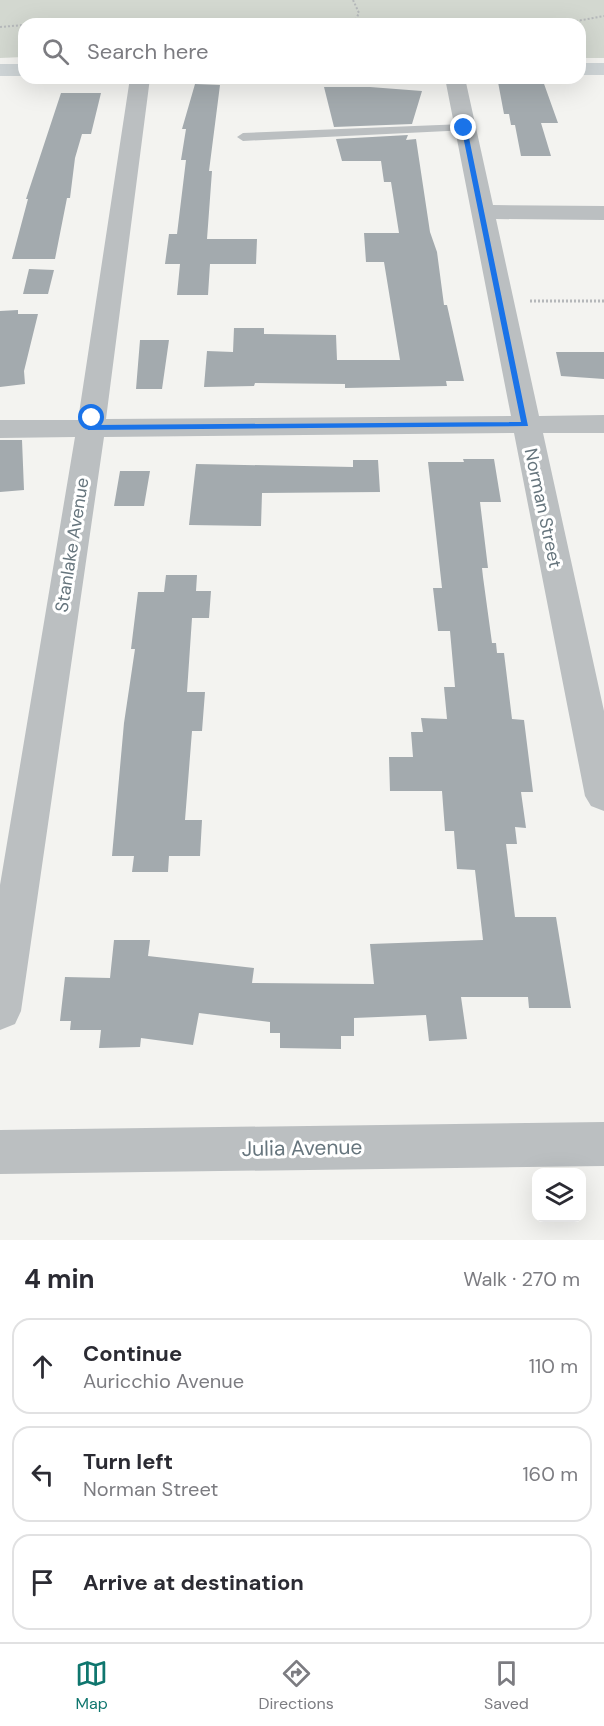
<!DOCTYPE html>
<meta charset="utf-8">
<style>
:root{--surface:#fff;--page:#f7f7f7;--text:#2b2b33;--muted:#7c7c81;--line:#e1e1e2;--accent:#0f766e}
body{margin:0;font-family:"DM Sans",sans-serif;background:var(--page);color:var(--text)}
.controls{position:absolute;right:18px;bottom:18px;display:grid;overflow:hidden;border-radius:12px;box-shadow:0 6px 24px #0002}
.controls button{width:54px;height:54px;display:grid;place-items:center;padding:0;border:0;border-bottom:2px solid var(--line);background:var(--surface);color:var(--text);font:30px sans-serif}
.stop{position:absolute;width:18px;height:18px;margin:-14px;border:4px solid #1a73e8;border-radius:50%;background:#fff}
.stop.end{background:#1a73e8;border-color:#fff;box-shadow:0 2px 6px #0008}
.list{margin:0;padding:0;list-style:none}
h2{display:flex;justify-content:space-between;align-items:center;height:78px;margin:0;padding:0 24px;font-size:26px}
h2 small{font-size:20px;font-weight:400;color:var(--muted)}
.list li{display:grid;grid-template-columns:39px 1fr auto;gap:18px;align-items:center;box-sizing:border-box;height:96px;margin:0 12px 12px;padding:0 12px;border:2px solid var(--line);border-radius:18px}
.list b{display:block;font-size:22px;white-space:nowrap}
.list p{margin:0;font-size:20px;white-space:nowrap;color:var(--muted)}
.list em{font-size:20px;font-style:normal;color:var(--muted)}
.icon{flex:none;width:33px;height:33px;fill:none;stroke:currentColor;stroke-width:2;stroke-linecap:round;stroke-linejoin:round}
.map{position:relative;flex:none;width:604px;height:1240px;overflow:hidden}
.search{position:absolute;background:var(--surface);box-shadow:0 6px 24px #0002;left:18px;right:18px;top:18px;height:66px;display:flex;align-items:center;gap:15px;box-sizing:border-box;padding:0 21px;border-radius:18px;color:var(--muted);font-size:22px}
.sheet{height:402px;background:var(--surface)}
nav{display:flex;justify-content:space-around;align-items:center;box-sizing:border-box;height:84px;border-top:2px solid var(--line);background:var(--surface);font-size:16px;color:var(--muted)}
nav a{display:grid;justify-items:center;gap:3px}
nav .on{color:var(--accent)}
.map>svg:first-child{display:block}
.green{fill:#d3d8d0}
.building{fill:#a3aaae}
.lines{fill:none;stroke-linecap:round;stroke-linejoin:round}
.path-far1{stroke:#b5b8ba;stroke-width:2;stroke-dasharray:2 2;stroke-linecap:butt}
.path{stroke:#b5b8ba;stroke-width:3;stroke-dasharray:2 2;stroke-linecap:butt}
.service{fill:#bbbfc1;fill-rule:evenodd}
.minor{fill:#bbbfc1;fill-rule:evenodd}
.secondary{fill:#ced4d6;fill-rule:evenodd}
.route{fill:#1a73e8}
.labels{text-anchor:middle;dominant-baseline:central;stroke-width:6;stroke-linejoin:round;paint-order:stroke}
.street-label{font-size:18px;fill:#66757d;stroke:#fff}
.near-street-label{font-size:21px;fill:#66757d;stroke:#fff}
</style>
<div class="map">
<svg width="604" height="1240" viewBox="0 0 604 1240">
<rect width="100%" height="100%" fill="#f3f3f0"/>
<path class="green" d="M0 0H604V58H580V24H24V57L0 58Z"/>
<path class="building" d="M543 81 558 123H541L551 156H521L515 125H511L509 114H504L498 82Z
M195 84 220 85 209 171H212L207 239H257L256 264H210L208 295H177L180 264H165L169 234H177L186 160H181L186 129H182Z
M324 87H370L422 91 412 124 334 127Z
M61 93H101L91 134H82L75 158 70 198H67L55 259H12L28 199H26Z
M408 135 406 140 416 139 430 232 437 252 444 305H447L464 381H446L447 386 345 388V384L255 383 254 386 204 387 207 351 233 352 234 328H264V334L336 335 337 360H400L384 262H366L364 233H399L391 182H384L381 161H342L336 139Z
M29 269 54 270 48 294H23Z
M18 310V314H38L24 371 25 384 0 387V311Z
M140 340H169L162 389H136Z
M556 352H604V379L561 376Z
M0 440H22L24 490 0 492Z
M463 459H494L501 502H480L488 568H482L483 577 492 643H496L497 653H504L512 719 524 720 533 792H521L526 828 515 827 517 844H506L515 917H556L571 1008H529L528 997H461L467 1039 429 1041 426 1015 354 1018V1036H341V1049L280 1048V1033H270V1022L199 1013 193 1045 141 1038 140 1047 99 1048 101 1030H70L71 1021H60L65 977 110 978 114 940H150L148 956 254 968 252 983 374 984 370 944 483 940 475 870 457 869 454 831H445L442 791H390L389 757H413L411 732H423L421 718 447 719 444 687H455L450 631H438L433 588H442L428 462H464Z
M353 460H378L380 492 262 493 261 526 189 525 196 464 353 467Z
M120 471H150L144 506H114Z
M166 575H197L196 591H211L209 618H192L187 692H205L202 731H192L185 820H202L200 856H169L168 872H132L134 856H112L124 723 135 649H131L138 592H164Z"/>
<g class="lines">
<path class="path-far1" d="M353 0 359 13 354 23
M197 24 234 21 398 24
M452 24 566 23 604 16
M0 27 24 25"/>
<path class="path" d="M530 301H604"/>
<path class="service" d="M464 124 468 126V130L243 141 237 137 243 133Z"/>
<path class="minor" d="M130 78H150L106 419 511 416 445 78H465L493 205 604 206V220L496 219 539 416 604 415V433H543L604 711V811L591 806 585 796 514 433 104 437 21 1011 15 1024 0 1030V885L75 437 0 438V420H78Z
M604 1122V1166L0 1174V1130Z"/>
<path class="secondary" d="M580 63H604V75H580Z
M0 64H24V76H0Z"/>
</g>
<path class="route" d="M461 126 467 128 528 426 88 430V418L92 415 96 418 95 425 521 422Z"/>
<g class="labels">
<g class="street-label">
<text transform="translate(543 508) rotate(78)">Norman Street</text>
<text transform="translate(72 545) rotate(-81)">Stanlake Avenue</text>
</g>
<g class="near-street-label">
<text transform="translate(302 1148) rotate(-1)">Julia Avenue</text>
</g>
</g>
</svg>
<div class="controls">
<button><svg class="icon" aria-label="layers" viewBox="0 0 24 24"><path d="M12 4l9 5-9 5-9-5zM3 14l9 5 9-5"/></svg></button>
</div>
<div class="stop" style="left:92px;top:418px"></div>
<div class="stop end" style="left:464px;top:128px"></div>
<div class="search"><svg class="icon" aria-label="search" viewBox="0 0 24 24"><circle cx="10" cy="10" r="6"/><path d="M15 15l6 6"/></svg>Search here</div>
</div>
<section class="sheet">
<h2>4 min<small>Walk · 270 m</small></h2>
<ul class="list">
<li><svg class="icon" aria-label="ahead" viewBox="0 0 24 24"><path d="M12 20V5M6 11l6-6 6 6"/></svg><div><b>Continue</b><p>Auricchio Avenue</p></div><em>110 m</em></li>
<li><svg class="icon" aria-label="left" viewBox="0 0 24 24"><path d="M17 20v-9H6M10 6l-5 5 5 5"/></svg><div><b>Turn left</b><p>Norman Street</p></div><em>160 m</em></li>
<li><svg class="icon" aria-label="arrive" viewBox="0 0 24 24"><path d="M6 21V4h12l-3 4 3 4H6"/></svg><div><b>Arrive at destination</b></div></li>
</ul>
</section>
<nav>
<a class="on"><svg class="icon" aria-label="map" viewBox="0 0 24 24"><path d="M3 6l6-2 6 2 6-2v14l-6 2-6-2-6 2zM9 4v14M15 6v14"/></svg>Map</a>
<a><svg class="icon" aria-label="directions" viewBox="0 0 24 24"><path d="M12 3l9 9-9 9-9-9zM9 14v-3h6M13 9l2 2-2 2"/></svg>Directions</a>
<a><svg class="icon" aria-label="saved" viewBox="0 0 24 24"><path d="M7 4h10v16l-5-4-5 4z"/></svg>Saved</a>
</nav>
